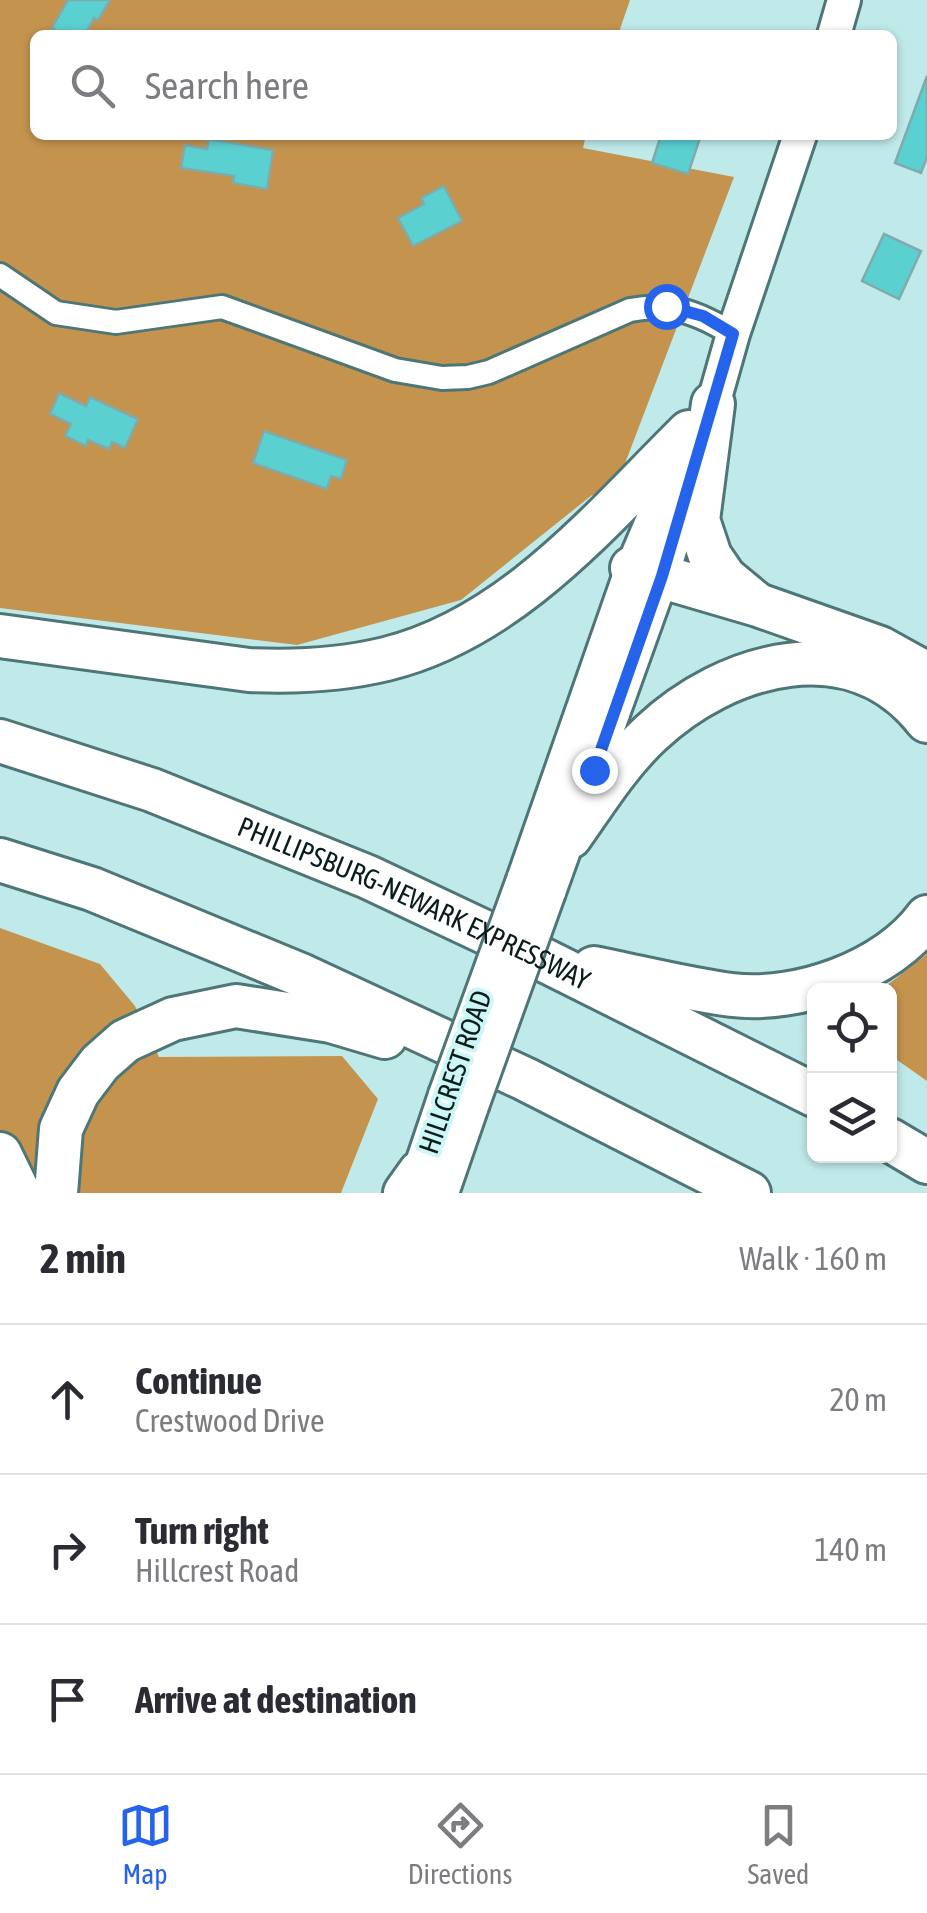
<!DOCTYPE html>
<meta charset="utf-8">
<style>
:root{--surface:#fff;--page:#f7f7f7;--text:#2b2b33;--muted:#7c7c81;--line:#e1e1e2;--accent:#2563eb}
body{margin:0;font-family:"Asap Condensed",sans-serif;background:var(--page);color:var(--text)}
.controls{position:absolute;right:30px;bottom:30px;display:grid;overflow:hidden;border-radius:15px;box-shadow:0 2px 8px #0004}
.controls button{width:90px;height:90px;display:grid;place-items:center;padding:0;border:0;border-bottom:2px solid var(--line);background:var(--surface);color:var(--text);font:50px sans-serif}
.stop{position:absolute;width:30px;height:30px;margin:-22px;border:8px solid #2563eb;border-radius:50%;background:#fff}
.stop.end{background:#2563eb;border-color:#fff;box-shadow:0 2px 10px #0008}
.list{margin:0;padding:0;list-style:none}
h2{display:flex;justify-content:space-between;align-items:center;height:130px;margin:0;padding:0 40px;font-size:42px}
h2 small{font-size:32px;font-weight:400;color:var(--muted)}
.list li{display:grid;grid-template-columns:65px 1fr auto;gap:30px;align-items:center;box-sizing:border-box;height:150px;padding:0 40px;border-top:2px solid var(--line)}
.list b{display:block;font-size:38px;white-space:nowrap}
.list p{margin:0;font-size:32px;white-space:nowrap;color:var(--muted)}
.list em{font-size:32px;font-style:normal;color:var(--muted)}
.icon{flex:none;width:55px;height:55px;fill:none;stroke:currentColor;stroke-width:2;stroke-linecap:round;stroke-linejoin:round}
.map{position:relative;flex:none;width:927px;height:1193px;overflow:hidden}
.search{position:absolute;background:var(--surface);box-shadow:0 2px 8px #0004;left:30px;right:30px;top:30px;height:110px;display:flex;align-items:center;gap:25px;box-sizing:border-box;padding:0 35px;border-radius:15px;color:var(--muted);font-size:38px}
.sheet{height:580px;background:var(--surface)}
nav{display:flex;justify-content:space-around;align-items:center;box-sizing:border-box;height:140px;border-top:2px solid var(--line);background:var(--surface);font-size:28px;color:var(--muted)}
nav a{display:grid;justify-items:center;gap:5px}
nav .on{color:var(--accent)}
.map>svg:first-child{display:block}
.forest{fill:#c4944f}
.building{fill:#5bd0d1;stroke:#81aaaa;stroke-width:2.5}
.lines{fill:none;stroke-linecap:round;stroke-linejoin:round}
.street-casing{stroke:#4f7677;stroke-width:28}
.secondary-casing{stroke:#4f7677;stroke-width:38}
.highway-casing{stroke:#4f7677;stroke-width:48}
.street{stroke:#fff;stroke-width:22}
.secondary{stroke:#fff;stroke-width:32}
.highway{stroke:#fff;stroke-width:42}
.secondary-bridge-casing{stroke:#4f7677;stroke-width:38;stroke-linecap:butt}
.secondary-bridge{stroke:#fff;stroke-width:32}
.route{stroke:#2563eb;stroke-width:12}
.labels{text-anchor:middle;dominant-baseline:central;stroke-width:8;stroke-linejoin:round;paint-order:stroke}
.street-label{font-size:28px;fill:#0b1c1c;stroke:#cdf7f7}
</style>
<div class="map">
<svg width="927" height="1193" viewBox="0 0 927 1193">
<rect width="100%" height="100%" fill="#c0eaea"/>
<path class="forest" d="M0 0H630L618 35H35V135H586L583 148 734 177 610 503 592 495 461 600 297 645 0 608Z
M0 928 100 964 135 1006 159 1057 342 1056 378 1099 341 1193H0Z
M927 954V1081L890 1055V991L881 990Z"/>
<path class="building" d="M68 0H110L98 20 94 18 85 35H64L52 28Z
M927 76V157L921 173 895 163Z
M661 135H701L688 174 652 163Z
M209 139 273 150 267 189 233 183 234 176 181 168 185 145 207 149Z
M444 186 462 221 413 246 398 218 424 204 421 198Z
M884 234 921 251 899 299 862 281Z
M59 393 86 406 90 397 138 419 125 448 112 442 109 449 88 440 86 446 65 436 71 424 50 414Z
M264 431 347 460 341 479 331 476 327 489 253 463Z"/>
<g class="lines">
<defs>
<path id="street" d="M0 275 56 313 116 322 222 307 395 370 442 378 468 377 489 372 630 310C672 302 698 313 733 334"/>
<path id="secondary" d="M834 35 844 0
M707 426 733 334 800 135
M523 880 632 568 679 457
M549 892 662 577 690 482
M412 1193 445 1095
M442 1193 472 1106"/>
<g id="highway">
<path d="M713 404 698 520 710 556 725 578 754 602"/>
<path d="M632 568 758 605 880 648 927 674"/>
<path d="M0 636 249 670C294 672 341 670 386 659 512 628 601 519 689 432"/>
<path id="s1" d="M0 741 152 790 368 877 542 959 814 1095"/>
<path d="M570 837C595 802 618 764 650 734 726 662 853 626 927 721"/>
<path d="M0 860 92 889 303 976 525 1079 749 1193"/>
<path d="M594 968C640 977 686 989 732 995 798 1003 888 971 927 917"/>
<path d="M890 1140 927 1162"/>
<path d="M0 1154 19 1193"/>
<path d="M56 1193 61 1129 78 1092 100 1063 125 1041 173 1019 236 1006 331 1021 385 1037"/>
<path d="M405 1193 420 1172"/>
</g>
</defs>
<use href="#street" class="street-casing"/>
<use href="#secondary" class="secondary-casing"/>
<use href="#highway" class="highway-casing"/>
<use href="#street" class="street"/>
<use href="#secondary" class="secondary"/>
<use href="#highway" class="highway"/>
<defs>
<path id="secondary-bridge" d="M445 1095 523 880
M472 1106 549 892"/>
</defs>
<use href="#secondary-bridge" class="secondary-bridge-casing"/>
<use href="#secondary-bridge" class="secondary-bridge"/>
</g>
<g class="lines">
<path class="route" d="M594 770 662 576 733 334 703 316 666 306"/>
</g>
<g class="labels">
<g class="street-label">
<text stroke="none"><textPath href="#s1" startOffset="445">PHILLIPSBURG-NEWARK EXPRESSWAY</textPath></text>
<text transform="translate(455 1072) rotate(-71)">HILLCREST ROAD</text>
</g>
</g>
</svg>
<div class="controls">
<button><svg class="icon" aria-label="locate" viewBox="0 0 24 24"><circle cx="12" cy="12" r="6"/><path d="M12 2v4M12 18v4M2 12h4M18 12h4"/></svg></button>
<button><svg class="icon" aria-label="layers" viewBox="0 0 24 24"><path d="M12 4l9 5-9 5-9-5zM3 14l9 5 9-5"/></svg></button>
</div>
<div class="stop" style="left:666px;top:306px"></div>
<div class="stop end" style="left:594px;top:770px"></div>
<div class="search"><svg class="icon" aria-label="search" viewBox="0 0 24 24"><circle cx="10" cy="10" r="6"/><path d="M15 15l6 6"/></svg>Search here</div>
</div>
<section class="sheet">
<h2>2 min<small>Walk · 160 m</small></h2>
<ul class="list">
<li><svg class="icon" aria-label="ahead" viewBox="0 0 24 24"><path d="M12 20V5M6 11l6-6 6 6"/></svg><div><b>Continue</b><p>Crestwood Drive</p></div><em>20 m</em></li>
<li><svg class="icon" aria-label="right" viewBox="0 0 24 24"><path d="M7 20v-9h11M14 6l5 5-5 5"/></svg><div><b>Turn right</b><p>Hillcrest Road</p></div><em>140 m</em></li>
<li><svg class="icon" aria-label="arrive" viewBox="0 0 24 24"><path d="M6 21V4h12l-3 4 3 4H6"/></svg><div><b>Arrive at destination</b></div></li>
</ul>
</section>
<nav>
<a class="on"><svg class="icon" aria-label="map" viewBox="0 0 24 24"><path d="M3 6l6-2 6 2 6-2v14l-6 2-6-2-6 2zM9 4v14M15 6v14"/></svg>Map</a>
<a><svg class="icon" aria-label="directions" viewBox="0 0 24 24"><path d="M12 3l9 9-9 9-9-9zM9 14v-3h6M13 9l2 2-2 2"/></svg>Directions</a>
<a><svg class="icon" aria-label="saved" viewBox="0 0 24 24"><path d="M7 4h10v16l-5-4-5 4z"/></svg>Saved</a>
</nav>
